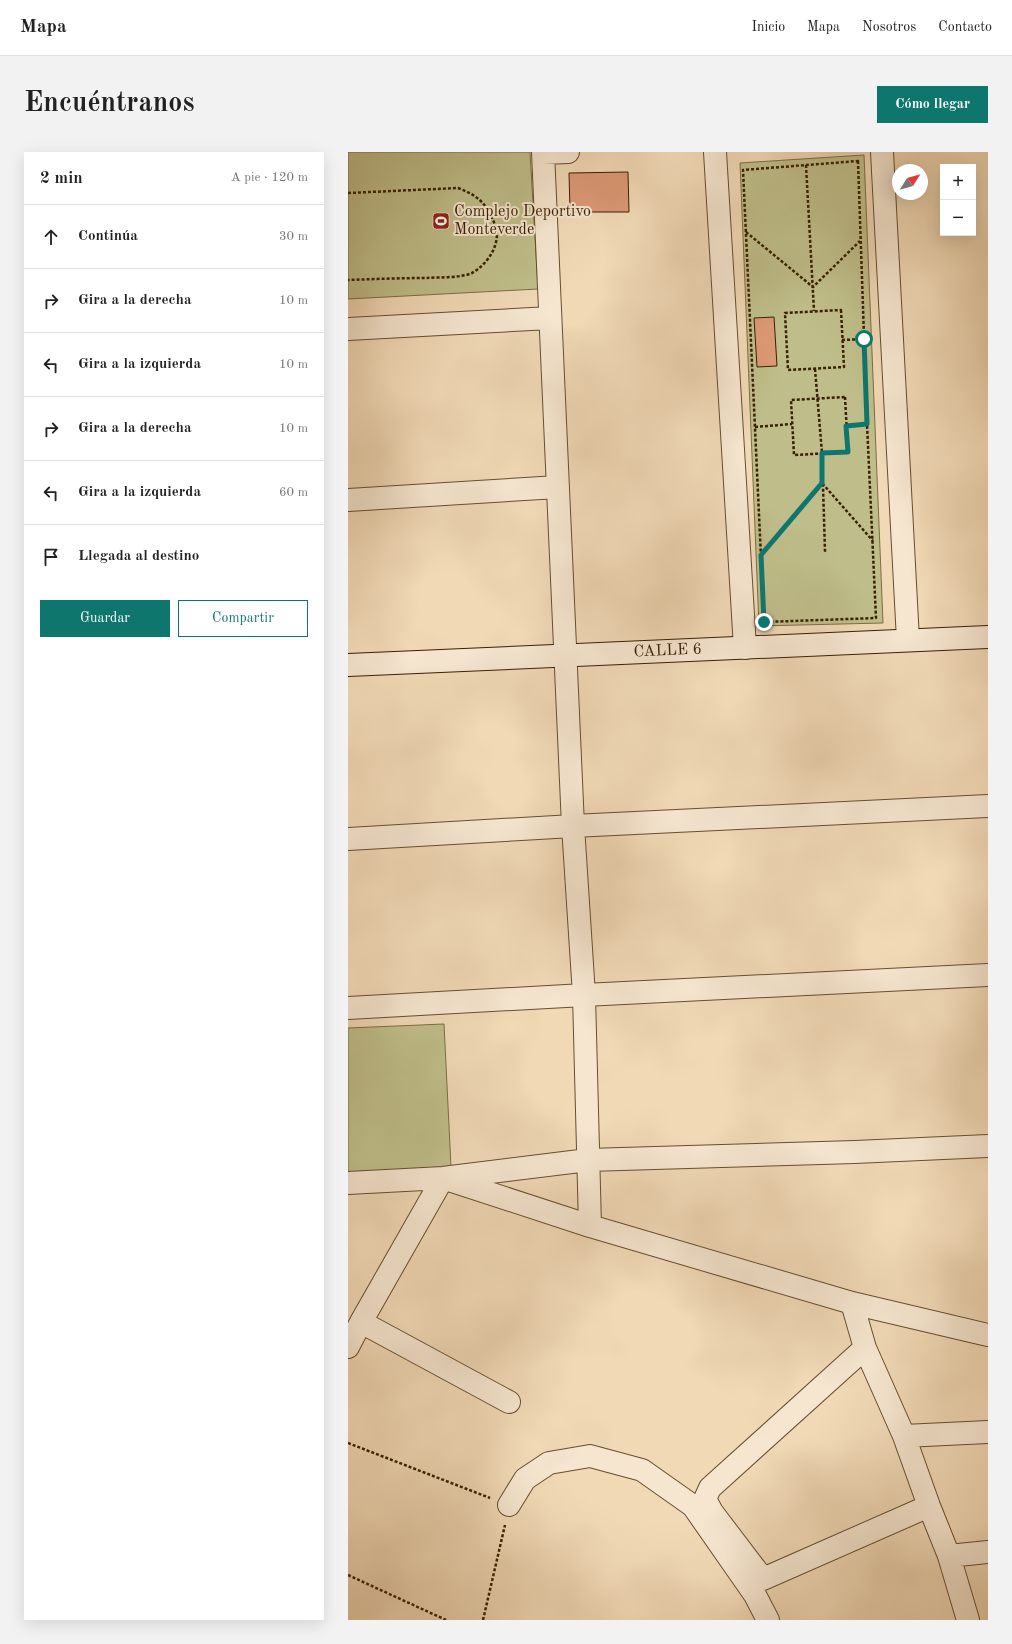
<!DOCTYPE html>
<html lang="es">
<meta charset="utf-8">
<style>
:root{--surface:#fff;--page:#f2f2f2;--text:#222;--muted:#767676;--line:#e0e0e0;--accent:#0f766e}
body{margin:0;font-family:"Old Standard TT",serif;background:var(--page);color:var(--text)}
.controls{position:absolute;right:12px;top:12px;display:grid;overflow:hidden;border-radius:0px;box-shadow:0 4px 16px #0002}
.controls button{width:36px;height:36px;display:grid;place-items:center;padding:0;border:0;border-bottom:1px solid var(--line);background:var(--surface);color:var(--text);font:20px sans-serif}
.compass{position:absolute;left:544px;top:12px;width:36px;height:36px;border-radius:50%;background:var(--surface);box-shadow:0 4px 16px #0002;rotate:53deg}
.stop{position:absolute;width:12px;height:12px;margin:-9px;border:3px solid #0f766e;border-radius:50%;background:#fff}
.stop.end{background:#0f766e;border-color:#fff;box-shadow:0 1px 4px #0008}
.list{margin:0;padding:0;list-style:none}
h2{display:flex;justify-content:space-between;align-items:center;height:52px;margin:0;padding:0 16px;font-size:17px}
h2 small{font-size:13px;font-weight:400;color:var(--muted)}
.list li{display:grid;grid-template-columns:26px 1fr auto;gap:12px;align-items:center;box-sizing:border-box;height:64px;padding:0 16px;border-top:1px solid var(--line)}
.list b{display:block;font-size:15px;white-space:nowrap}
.list em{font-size:13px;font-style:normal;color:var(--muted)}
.actions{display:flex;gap:8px;padding:12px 16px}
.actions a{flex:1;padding:9px 0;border:1px solid var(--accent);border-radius:0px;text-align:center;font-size:14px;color:var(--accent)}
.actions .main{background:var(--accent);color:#fff}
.icon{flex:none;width:22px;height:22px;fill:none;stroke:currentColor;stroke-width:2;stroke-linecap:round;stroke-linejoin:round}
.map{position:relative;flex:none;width:640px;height:1468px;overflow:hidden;border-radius:0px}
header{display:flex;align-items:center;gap:24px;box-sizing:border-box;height:56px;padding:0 20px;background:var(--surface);border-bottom:1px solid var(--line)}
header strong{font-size:19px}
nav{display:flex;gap:22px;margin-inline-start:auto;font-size:14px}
.intro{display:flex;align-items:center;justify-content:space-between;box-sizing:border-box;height:96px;padding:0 24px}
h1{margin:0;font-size:28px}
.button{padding:10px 18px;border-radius:0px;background:var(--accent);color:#fff;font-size:14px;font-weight:700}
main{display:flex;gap:24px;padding:0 24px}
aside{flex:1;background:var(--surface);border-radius:0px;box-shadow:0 4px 16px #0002}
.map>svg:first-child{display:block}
.green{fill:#bfbe8a;stroke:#7c6e45}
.building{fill:#dc9975;stroke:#381f00}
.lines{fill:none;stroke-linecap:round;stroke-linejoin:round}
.street-casing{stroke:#664e2e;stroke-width:24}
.secondary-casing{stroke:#381f00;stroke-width:24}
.path{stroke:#381f00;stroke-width:2.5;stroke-dasharray:3 2;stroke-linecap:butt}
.street{stroke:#f6e6d0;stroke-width:22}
.secondary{stroke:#f6e6d0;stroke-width:22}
.route{stroke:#0f766e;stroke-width:5}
.labels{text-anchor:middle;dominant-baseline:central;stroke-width:4;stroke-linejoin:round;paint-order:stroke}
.poi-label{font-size:16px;fill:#381f00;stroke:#f6e6d0;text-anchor:start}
.street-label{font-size:16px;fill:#381f00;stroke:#f6e6d0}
</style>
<header>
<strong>Mapa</strong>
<nav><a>Inicio</a><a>Mapa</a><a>Nosotros</a><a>Contacto</a></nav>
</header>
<div class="intro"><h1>Encuéntranos</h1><a class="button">Cómo llegar</a></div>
<main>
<aside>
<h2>2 min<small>A pie · 120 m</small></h2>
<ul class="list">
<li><svg class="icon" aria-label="ahead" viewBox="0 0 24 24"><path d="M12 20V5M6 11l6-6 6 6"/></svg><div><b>Continúa</b></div><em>30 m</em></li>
<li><svg class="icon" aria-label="right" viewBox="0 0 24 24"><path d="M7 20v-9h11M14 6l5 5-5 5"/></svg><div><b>Gira a la derecha</b></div><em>10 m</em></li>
<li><svg class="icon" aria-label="left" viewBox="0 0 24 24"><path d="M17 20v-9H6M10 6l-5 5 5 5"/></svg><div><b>Gira a la izquierda</b></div><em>10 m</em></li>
<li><svg class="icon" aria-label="right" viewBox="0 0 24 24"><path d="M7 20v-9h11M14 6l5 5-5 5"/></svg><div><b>Gira a la derecha</b></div><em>10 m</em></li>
<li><svg class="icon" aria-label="left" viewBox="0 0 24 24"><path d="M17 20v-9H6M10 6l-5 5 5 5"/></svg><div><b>Gira a la izquierda</b></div><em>60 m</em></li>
<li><svg class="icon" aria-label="arrive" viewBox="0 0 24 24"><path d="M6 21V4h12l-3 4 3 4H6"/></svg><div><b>Llegada al destino</b></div></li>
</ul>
<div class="actions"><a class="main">Guardar</a><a>Compartir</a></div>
</aside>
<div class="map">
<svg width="640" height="1468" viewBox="0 0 640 1468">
<rect width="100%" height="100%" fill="#f1d9b6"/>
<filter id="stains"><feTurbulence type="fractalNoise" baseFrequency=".005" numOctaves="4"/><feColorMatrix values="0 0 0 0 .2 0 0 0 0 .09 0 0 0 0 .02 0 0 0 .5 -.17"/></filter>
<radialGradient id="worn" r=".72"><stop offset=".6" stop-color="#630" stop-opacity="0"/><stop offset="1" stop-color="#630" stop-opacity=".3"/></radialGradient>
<path class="green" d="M0 0H182L190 137 0 147Z
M516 3 535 471 411 474 392 11Z
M96 872 103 1015 0 1020V876Z"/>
<path class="building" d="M280 20 281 60H222L221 21Z
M426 165 429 214 409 215 406 166Z"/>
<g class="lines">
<defs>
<path id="street" d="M195 0 225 674 236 843 242 1074
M367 0 397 496
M534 0 560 488
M195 1 220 0
M0 177 202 166
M0 348 210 335
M0 687 225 674 640 654
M0 856 236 843 640 823
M0 1031 95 1026 240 1008 507 1000 640 994
M504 1151 517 1196 556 1284 581 1354 601 1404 620 1468
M13 1170 161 1250
M0 1195 13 1170 95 1026 242 1074 504 1151 640 1183
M517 1196 362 1336 357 1347 364 1360 415 1427 581 1354
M556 1284 640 1280
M161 1353 177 1327 201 1311 242 1304 294 1318 345 1354 407 1443 420 1468
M601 1404 640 1400"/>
<g id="secondary">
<path id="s1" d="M0 513 640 485"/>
</g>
</defs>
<use href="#street" class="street-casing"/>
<use href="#secondary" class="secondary-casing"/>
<path class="path" d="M510 9 519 272 528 466 416 470 395 18Z
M458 13 466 159
M0 41 110 36C131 44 139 52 147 73 154 91 140 112 124 121 113 126 92 125 79 126 53 126 26 127 0 128
M398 80 465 135 512 89
M493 158 496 215 440 218 437 161Z
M494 188 516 187
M467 217 474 301 477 400
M497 245 500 300 446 303 443 248Z
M498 274 519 272
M407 275 444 272
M413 403 474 331 525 389
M0 1291 142 1346
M0 1423 98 1468
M135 1468 157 1373"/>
<use href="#street" class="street"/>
<use href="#secondary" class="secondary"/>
</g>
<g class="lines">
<path class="route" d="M416 470 413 403 474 331V301L500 300 498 274 519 272 516 187"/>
</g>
<defs>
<symbol id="stadium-square" viewBox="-11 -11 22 22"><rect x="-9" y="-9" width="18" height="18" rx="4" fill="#8f2418" stroke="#f6e6d0"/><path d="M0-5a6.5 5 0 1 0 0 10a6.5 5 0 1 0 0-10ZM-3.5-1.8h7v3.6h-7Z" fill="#fff"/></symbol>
</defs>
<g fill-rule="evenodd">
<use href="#stadium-square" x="83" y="59" width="20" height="20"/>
</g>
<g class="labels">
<g class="poi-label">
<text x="106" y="60">Complejo Deportivo<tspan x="106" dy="18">Monteverde</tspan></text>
</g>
<g class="street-label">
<text stroke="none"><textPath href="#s1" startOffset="320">CALLE 6</textPath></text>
</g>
</g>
<rect width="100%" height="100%" filter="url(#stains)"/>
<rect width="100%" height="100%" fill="url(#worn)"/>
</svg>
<div class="controls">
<button>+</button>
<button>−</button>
</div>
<svg class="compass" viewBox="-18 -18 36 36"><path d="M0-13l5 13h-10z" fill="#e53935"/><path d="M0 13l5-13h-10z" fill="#767676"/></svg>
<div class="stop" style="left:516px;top:187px"></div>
<div class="stop end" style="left:416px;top:470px"></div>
</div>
</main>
